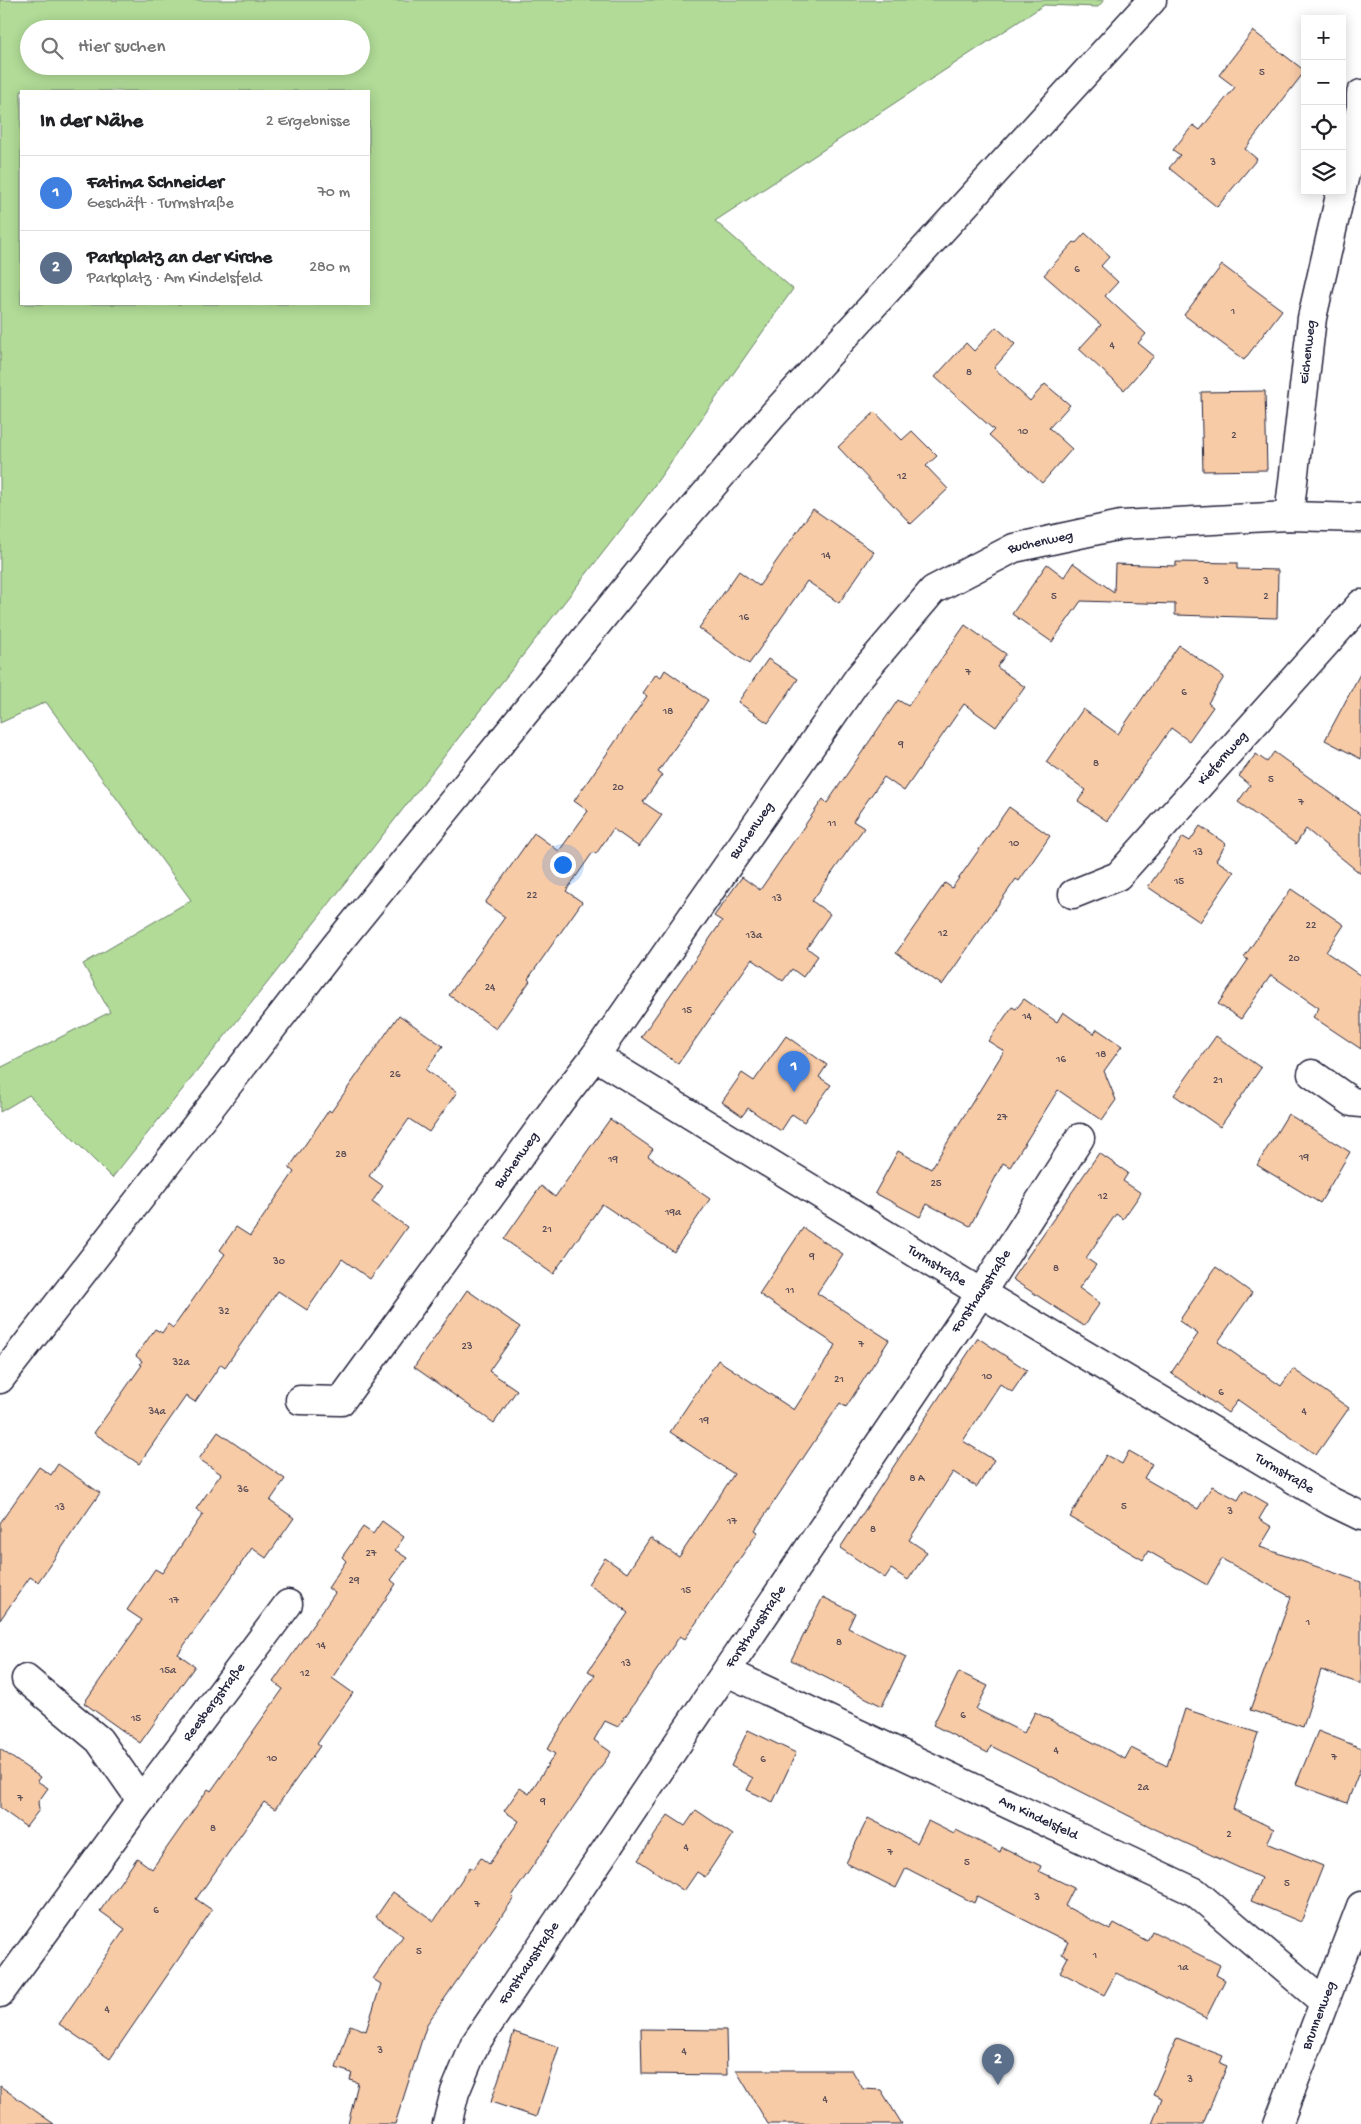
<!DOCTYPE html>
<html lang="de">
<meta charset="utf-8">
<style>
:root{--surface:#fff;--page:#f2f2f2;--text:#202124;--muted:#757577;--line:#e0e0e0;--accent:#1f6fb2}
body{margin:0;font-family:"Gochi Hand",sans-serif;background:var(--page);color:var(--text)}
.controls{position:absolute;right:15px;top:15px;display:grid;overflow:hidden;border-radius:0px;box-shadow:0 2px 12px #0003}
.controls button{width:45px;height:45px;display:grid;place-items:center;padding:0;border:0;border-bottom:1px solid var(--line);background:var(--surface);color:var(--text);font:25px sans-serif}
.you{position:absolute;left:562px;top:864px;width:18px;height:18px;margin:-12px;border:4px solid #fff;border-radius:50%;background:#1a73e8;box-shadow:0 0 0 8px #1a73e833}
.badge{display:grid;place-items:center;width:32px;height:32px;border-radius:50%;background:var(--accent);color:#fff;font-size:16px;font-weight:700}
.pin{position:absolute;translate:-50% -41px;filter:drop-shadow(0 1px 2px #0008)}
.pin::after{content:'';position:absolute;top:26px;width:18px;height:15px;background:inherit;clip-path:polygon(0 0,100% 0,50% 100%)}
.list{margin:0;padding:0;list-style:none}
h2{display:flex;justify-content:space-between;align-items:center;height:65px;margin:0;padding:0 20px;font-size:21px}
h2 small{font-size:16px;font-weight:400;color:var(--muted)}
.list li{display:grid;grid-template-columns:32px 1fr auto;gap:15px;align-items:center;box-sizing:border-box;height:75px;padding:0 20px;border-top:1px solid var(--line)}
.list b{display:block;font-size:19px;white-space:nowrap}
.list p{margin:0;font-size:16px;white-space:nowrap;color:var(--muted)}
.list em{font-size:16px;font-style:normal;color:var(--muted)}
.icon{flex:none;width:28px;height:28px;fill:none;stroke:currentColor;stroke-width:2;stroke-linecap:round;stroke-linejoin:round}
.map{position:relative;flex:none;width:1361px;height:2124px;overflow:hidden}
.search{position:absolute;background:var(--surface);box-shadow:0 2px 12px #0003;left:20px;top:20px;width:350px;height:55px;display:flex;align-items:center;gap:12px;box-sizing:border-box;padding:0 18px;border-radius:28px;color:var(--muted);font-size:19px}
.panel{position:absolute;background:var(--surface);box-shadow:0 2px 12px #0003;left:20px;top:90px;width:350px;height:215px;border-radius:0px}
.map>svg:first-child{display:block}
.green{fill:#b1db97;stroke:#6a7e69;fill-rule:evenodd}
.building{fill:#f8cba7;stroke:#22223b}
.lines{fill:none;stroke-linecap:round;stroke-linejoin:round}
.minor-casing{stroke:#22223b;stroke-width:31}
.major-casing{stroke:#22223b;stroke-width:31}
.minor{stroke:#fff;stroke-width:28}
.major{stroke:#fff;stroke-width:28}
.labels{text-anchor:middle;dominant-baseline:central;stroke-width:4;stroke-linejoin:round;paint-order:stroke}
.number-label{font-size:11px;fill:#584c56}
.street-label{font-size:14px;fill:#22223b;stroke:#fff}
</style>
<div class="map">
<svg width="1361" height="2124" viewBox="0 0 1361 2124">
<rect width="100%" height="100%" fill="#fff"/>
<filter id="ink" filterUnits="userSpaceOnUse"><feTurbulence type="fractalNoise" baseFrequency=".02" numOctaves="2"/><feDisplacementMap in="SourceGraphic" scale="10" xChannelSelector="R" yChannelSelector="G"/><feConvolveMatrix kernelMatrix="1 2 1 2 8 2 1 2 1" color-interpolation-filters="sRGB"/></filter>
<g filter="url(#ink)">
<path class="green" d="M0 0H1104L1098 7 1044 5 715 221 793 289 644 500 276 972 112 1178 29 1095 0 1112V1068L110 1012 83 964 191 900 46 702 0 723ZM29 29H361V66H29ZM21 91H369V304H21Z"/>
<path class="building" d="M1253 31 1305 71 1245 149 1257 159 1217 207 1169 168 1180 155 1173 150 1193 125 1200 130 1235 87 1219 75Z
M1085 233 1110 256 1101 266 1118 282 1105 296 1146 334 1138 343 1154 356 1124 390 1079 349 1101 325 1044 275 1074 242 1076 243Z
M1222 265 1282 310 1244 360 1184 315Z
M996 327 1015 344 994 368 1030 401 1045 384 1070 405 1049 428 1072 449 1042 483 989 435 994 430 935 377 966 343 974 351Z
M1265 391 1267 470 1203 471 1201 392Z
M875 412 902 440 912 431 937 456 926 466 948 489 911 524 838 447Z
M813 509 874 552 839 603 807 581 749 664 699 628 739 571 759 586Z
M1176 562 1237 563V569L1278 570 1277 618 1175 615V604L1081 601 1052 642 1012 614 1047 564 1064 577 1073 563 1114 592 1115 564 1176 566Z
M965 625 1006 654 997 667 1025 687 996 727 964 704 904 791 884 777 853 821 864 828 812 901 830 914 807 948 818 956 803 977 792 969 783 981 752 959 678 1064 641 1037 722 921 714 916 742 877 760 890 823 799 827 803 898 700 908 706Z
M1179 645 1224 677 1208 703 1213 707 1189 741 1171 728 1107 821 1078 801 1086 790 1046 762 1083 709 1118 734Z
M768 659 798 679 768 723 738 702Z
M665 670 708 700 658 772 662 775 643 802 662 815 639 847 613 829 596 854 593 852 566 891 582 902 528 979 530 981 496 1029 449 995 505 917 485 903 534 833 559 851 588 811 574 801 647 696 643 693 656 674 661 677Z
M1361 672V759L1325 740Z
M1274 752 1361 815V874L1306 829 1296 844 1238 802 1250 785 1239 776 1256 754 1267 762Z
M1009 807 1050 836 1019 881 1016 879 942 985 896 953 945 883 952 888Z
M1200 826 1226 844 1216 860 1234 872 1200 922 1148 887 1183 837 1190 841Z
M1291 889 1344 925 1326 952 1361 976V1049L1313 1017 1319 1008 1271 975 1241 1019 1218 1004 1248 960 1244 957Z
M1024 999 1057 1022 1063 1012 1094 1034 1097 1029 1122 1046 1104 1071 1116 1100 1102 1120 1058 1090 1010 1167 1003 1163 970 1226 927 1204 920 1217 875 1193 898 1151 931 1169 1004 1051 988 1041 1012 1007 1016 1009Z
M399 1015 443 1046 426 1070 457 1092 429 1132 409 1119 369 1176 383 1186 372 1202 407 1227 370 1279 342 1259 307 1310 278 1291 225 1367 221 1364 195 1402 186 1396 139 1464 94 1433 142 1365 140 1364 142 1361 136 1356 155 1329 162 1333 168 1324 173 1328 225 1254 220 1250 236 1227 250 1236 294 1172 289 1168 329 1110 331 1112Z
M786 1036 827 1065 819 1077 831 1085 804 1122 792 1114 781 1131 748 1108 742 1116 722 1102 742 1073 754 1081Z
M1216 1036 1261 1068 1220 1127 1174 1095Z
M1288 1114 1350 1152 1320 1203 1257 1165Z
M610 1119 653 1149 648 1156 710 1199 674 1252 602 1204 553 1274 504 1239 541 1186 555 1197Z
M1099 1153 1128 1173 1123 1181 1141 1193 1123 1219 1116 1214 1086 1258 1096 1265 1079 1288 1100 1303 1084 1326 1012 1279Z
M803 1228 843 1254 817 1293 889 1340 846 1407 840 1403 755 1530 758 1532 685 1639 680 1636 618 1727 605 1721 594 1740 611 1752 512 1896 514 1898 427 2024 395 2124H348L358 2083 350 2080 352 2073 336 2068 350 2025 366 2031 381 1984 373 1979 403 1936 376 1917 393 1892 434 1921 470 1867 473 1869 481 1858 489 1864 519 1821 504 1811 520 1788 529 1794 555 1754 547 1749 595 1675 588 1671 628 1613 624 1610 625 1609 588 1584 605 1558 627 1573 650 1538 679 1557 734 1474 670 1432 718 1360 794 1410 836 1345 759 1294Z
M1216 1267 1252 1293 1218 1342 1281 1386 1293 1369 1349 1408 1316 1455 1238 1400 1228 1413 1171 1373 1198 1334 1179 1321Z
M467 1290 520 1327 489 1371 517 1390 494 1423 414 1367Z
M978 1338 1027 1370 1012 1392 1000 1384 963 1441 994 1460 977 1487 953 1472 909 1540 927 1552 908 1580 891 1569 885 1578 840 1548Z
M218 1432 285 1479 270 1501 294 1518 266 1558 252 1548 178 1654 195 1666 140 1743 84 1703 142 1620 127 1610 155 1569 162 1573 203 1514 196 1509 221 1474 199 1459Z
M1129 1451 1152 1464 1144 1478 1198 1509 1212 1486 1238 1500 1244 1490 1268 1504 1259 1519 1272 1527 1260 1547 1361 1582V1684L1321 1670 1303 1727 1250 1710 1291 1597 1222 1559 1207 1585 1148 1551 1143 1560 1070 1517 1106 1455 1122 1464Z
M58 1464 100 1493 38 1582 30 1577 0 1620V1523L39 1467 51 1475Z
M382 1521 404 1537 395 1550 407 1558 391 1580 396 1584 332 1678 353 1693 317 1744 320 1746 275 1809 264 1802 196 1899 212 1910 110 2059 59 2024 125 1929 100 1911 137 1858 152 1869 208 1789 211 1791 283 1689 273 1682 335 1593 328 1588 346 1561 342 1557 363 1527 373 1534Z
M823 1597 855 1613 848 1628 906 1657 882 1706 791 1660Z
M959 1672 988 1686 976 1709 1024 1733 1035 1712 1125 1759 1131 1748 1167 1766 1185 1709 1258 1733 1233 1809 1274 1829 1267 1843 1323 1866 1301 1922 1251 1901 1261 1878 1155 1829 991 1746 988 1753 933 1725Z
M748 1730 796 1753 773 1802 747 1790 753 1778 731 1766Z
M1318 1731 1361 1748V1767L1347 1803 1296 1784Z
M0 1749 40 1777 37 1781 48 1788 38 1802 39 1810 26 1827 0 1808Z
M696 1810 733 1835 705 1877 697 1872 684 1891 638 1860 668 1815 685 1826Z
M868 1818 917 1843 928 1821 954 1834 956 1830 1000 1852 1002 1847 1041 1866 1039 1871 1074 1888 1065 1906 1110 1930 1114 1923 1147 1941 1152 1931 1220 1965 1216 1975 1225 1980 1206 2018 1116 1973 1104 1995 1060 1972 1068 1957 1062 1954 1068 1942 977 1896 974 1903 906 1868 896 1888 846 1863Z
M641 2029 726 2030 727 2075 642 2074Z
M514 2032 559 2047 536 2117 491 2102Z
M1177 2038 1223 2056 1220 2063 1227 2066 1203 2124H1152L1162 2098 1153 2094Z
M736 2070H852L863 2089 881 2090 902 2124H768Z
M0 2086 54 2124H0Z"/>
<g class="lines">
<defs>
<g id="minor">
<path d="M1342 187 1361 107V94"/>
<path id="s1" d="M1289 516 1312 318 1341 191"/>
<path id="s2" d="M1073 894 1118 876 1361 604"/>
<path id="s3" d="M595 1056 981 1293 1332 1502 1361 1516"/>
<path d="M1312 1074 1352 1102 1361 1103"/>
<path id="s4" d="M300 1400 341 1401 560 1101 595 1056 859 677 933 590 1014 548 1121 525 1289 516 1361 518"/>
<path id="s5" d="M727 1672 1195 1892 1324 2002"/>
<path d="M26 1679 99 1740 141 1800"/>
<path id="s6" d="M0 1993 141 1800 288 1604"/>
<path id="s7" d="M447 2124 455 2092 475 2044 981 1293 1080 1138"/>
<path id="s8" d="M1278 2124 1361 1906"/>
</g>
<path id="major" d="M0 1379 337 944 653 555 773 415 1152 0"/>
</defs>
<use href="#minor" class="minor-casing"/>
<use href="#major" class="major-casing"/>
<use href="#minor" class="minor"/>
<use href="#major" class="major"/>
</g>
</g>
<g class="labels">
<g class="number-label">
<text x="1262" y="73">5</text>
<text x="1213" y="163">3</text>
<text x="1077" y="270">6</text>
<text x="1233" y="312">1</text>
<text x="1112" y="346">4</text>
<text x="969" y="373">8</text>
<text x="1023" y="432">10</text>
<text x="1234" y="436">2</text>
<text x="902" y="477">12</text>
<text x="826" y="556">14</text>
<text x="1206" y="582">3</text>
<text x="1054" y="597">5</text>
<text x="1266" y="597">2</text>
<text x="744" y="618">16</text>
<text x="968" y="673">7</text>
<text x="1184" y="693">6</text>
<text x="668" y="712">18</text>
<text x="901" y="745">9</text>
<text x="1096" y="764">8</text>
<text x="1271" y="780">5</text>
<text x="618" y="788">20</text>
<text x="1301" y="803">7</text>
<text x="832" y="824">11</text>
<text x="1014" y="844">10</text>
<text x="1198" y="853">13</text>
<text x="1179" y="882">15</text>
<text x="532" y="896">22</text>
<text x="777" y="899">13</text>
<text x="1311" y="926">22</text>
<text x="943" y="934">12</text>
<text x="754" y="936">13a</text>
<text x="1294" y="959">20</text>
<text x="490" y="988">24</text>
<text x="687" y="1011">15</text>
<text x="1027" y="1017">14</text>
<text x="1101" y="1055">18</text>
<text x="1061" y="1060">16</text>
<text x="395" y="1075">26</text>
<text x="1218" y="1081">21</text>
<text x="1002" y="1118">27</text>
<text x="341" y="1155">28</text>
<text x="1304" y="1158">19</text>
<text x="613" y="1160">19</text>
<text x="936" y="1184">25</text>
<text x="1103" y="1197">12</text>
<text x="673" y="1213">19a</text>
<text x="547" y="1230">21</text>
<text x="812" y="1257">9</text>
<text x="279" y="1262">30</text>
<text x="1056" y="1269">8</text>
<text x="790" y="1291">11</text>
<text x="224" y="1312">32</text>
<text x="861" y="1345">7</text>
<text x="467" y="1347">23</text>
<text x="181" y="1363">32a</text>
<text x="987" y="1377">10</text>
<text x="839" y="1380">21</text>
<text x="1221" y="1393">6</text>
<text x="157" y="1412">34a</text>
<text x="1304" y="1412">4</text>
<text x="704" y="1421">19</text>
<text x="917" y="1479">8 A</text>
<text x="243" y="1490">36</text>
<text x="1124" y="1507">5</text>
<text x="60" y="1508">13</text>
<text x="1230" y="1512">3</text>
<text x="732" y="1522">17</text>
<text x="873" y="1530">8</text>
<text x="371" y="1554">27</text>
<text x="354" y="1581">29</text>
<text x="686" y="1591">15</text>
<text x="174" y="1601">17</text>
<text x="1308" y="1623">1</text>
<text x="839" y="1643">8</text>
<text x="321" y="1646">14</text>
<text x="626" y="1664">13</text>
<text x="168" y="1671">15a</text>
<text x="305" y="1674">12</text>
<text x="963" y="1716">6</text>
<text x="136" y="1719">15</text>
<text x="1056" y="1751">4</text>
<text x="1334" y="1758">7</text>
<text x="272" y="1759">10</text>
<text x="763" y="1760">6</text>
<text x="1143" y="1788">2a</text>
<text x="20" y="1799">7</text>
<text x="543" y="1802">9</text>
<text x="213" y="1829">8</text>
<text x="1229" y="1835">2</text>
<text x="686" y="1848">4</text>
<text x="890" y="1853">7</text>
<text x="967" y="1863">5</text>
<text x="1287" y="1884">5</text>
<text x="1037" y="1898">3</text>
<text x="477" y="1905">7</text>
<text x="156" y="1911">6</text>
<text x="419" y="1952">5</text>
<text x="1095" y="1956">1</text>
<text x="1183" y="1968">1a</text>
<text x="107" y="2010">4</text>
<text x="380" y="2051">3</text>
<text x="684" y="2052">4</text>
<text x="1190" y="2080">3</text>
<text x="825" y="2100">4</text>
</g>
<g class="street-label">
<text stroke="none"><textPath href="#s1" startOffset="165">Eichenweg</textPath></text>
<text stroke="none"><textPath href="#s4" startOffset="1164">Buchenweg</textPath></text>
<text stroke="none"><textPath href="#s2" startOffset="206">Kiefernweg</textPath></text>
<text stroke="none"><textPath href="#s4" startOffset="744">Buchenweg</textPath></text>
<text stroke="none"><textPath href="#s4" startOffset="339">Buchenweg</textPath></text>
<text stroke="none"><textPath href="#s3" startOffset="401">Turmstraße</textPath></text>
<text stroke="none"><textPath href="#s7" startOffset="992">Forsthausstraße</textPath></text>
<text stroke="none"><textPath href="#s3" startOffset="806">Turmstraße</textPath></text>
<text stroke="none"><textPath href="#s7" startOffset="588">Forsthausstraße</textPath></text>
<text stroke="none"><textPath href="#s6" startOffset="361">Reesbergstraße</textPath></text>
<text stroke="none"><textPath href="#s5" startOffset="344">Am Kindelsfeld</textPath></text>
<text stroke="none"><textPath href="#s7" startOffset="182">Forsthausstraße</textPath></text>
<text stroke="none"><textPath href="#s8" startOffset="116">Brunnenweg</textPath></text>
</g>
</g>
</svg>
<div class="controls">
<button>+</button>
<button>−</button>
<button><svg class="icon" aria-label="locate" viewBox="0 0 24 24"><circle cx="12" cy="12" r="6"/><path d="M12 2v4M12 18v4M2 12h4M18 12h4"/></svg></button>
<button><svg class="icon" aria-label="layers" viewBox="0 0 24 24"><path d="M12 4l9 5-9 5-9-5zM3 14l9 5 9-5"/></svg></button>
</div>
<div class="you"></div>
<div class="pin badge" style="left:794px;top:1092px;background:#3f7fe0">1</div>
<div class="pin badge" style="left:998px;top:2085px;background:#5c6f8a">2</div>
<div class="search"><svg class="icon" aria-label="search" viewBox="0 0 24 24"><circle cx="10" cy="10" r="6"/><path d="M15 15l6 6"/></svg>Hier suchen</div>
<section class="panel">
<h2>In der Nähe<small>2 Ergebnisse</small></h2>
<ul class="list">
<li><span class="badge" style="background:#3f7fe0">1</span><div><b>Fatima Schneider</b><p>Geschäft · Turmstraße</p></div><em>70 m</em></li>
<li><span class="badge" style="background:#5c6f8a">2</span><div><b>Parkplatz an der Kirche</b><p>Parkplatz · Am Kindelsfeld</p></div><em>280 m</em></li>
</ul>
</section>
</div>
